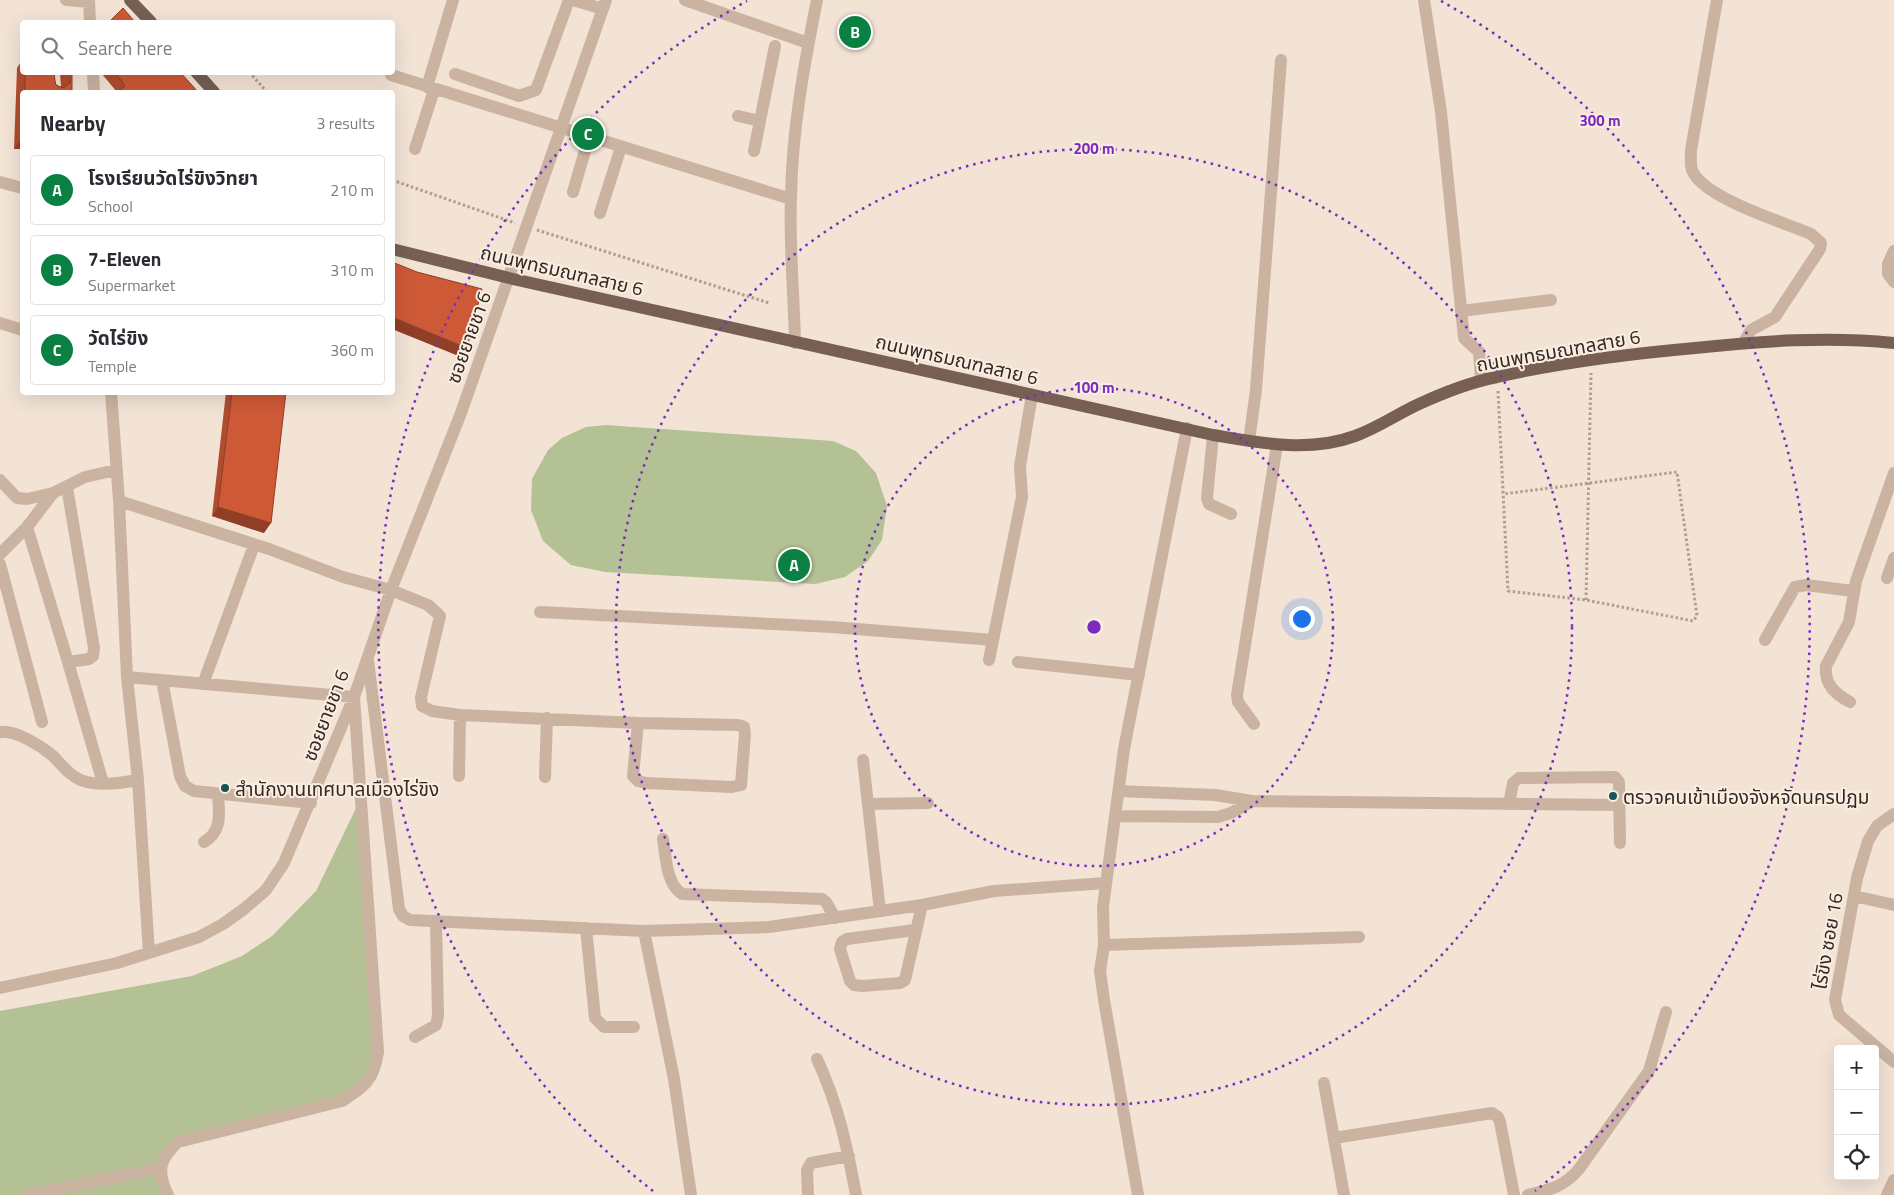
<!DOCTYPE html>
<meta charset="utf-8">
<style>
:root{--surface:#fff;--page:#f2f2f3;--text:#2b2b33;--muted:#7c7c81;--line:#e1e1e2;--accent:#0b8043}
body{margin:0;font-family:"Titillium Web","Noto Sans Thai",sans-serif;background:var(--page);color:var(--text)}
.controls{position:absolute;right:15px;bottom:15px;display:grid;overflow:hidden;border-radius:5px;box-shadow:0 5px 20px #0002}
.controls button{width:45px;height:45px;display:grid;place-items:center;padding:0;border:0;border-bottom:1px solid var(--line);background:var(--surface);color:var(--text);font:25px sans-serif}
.you{position:absolute;left:1301px;top:618px;width:18px;height:18px;margin:-12px;border:4px solid #fff;border-radius:50%;background:#1a73e8;box-shadow:0 0 0 8px #1a73e833}
.badge{display:grid;place-items:center;width:32px;height:32px;border-radius:50%;background:var(--accent);color:#fff;font-size:16px;font-weight:700}
.pin{position:absolute;translate:-50% -50%;border:2px solid #fff;box-shadow:0 1px 5px #0006}
.list{margin:0;padding:0;list-style:none}
h2{display:flex;justify-content:space-between;align-items:center;height:65px;margin:0;padding:0 20px;font-size:21px}
h2 small{font-size:16px;font-weight:400;color:var(--muted)}
.list li{display:grid;grid-template-columns:32px 1fr auto;gap:15px;align-items:center;box-sizing:border-box;height:70px;margin:0 10px 10px;padding:0 10px;border:1px solid var(--line);border-radius:5px}
.list b{display:block;font-size:19px;white-space:nowrap}
.list p{margin:0;font-size:16px;white-space:nowrap;color:var(--muted)}
.list em{font-size:16px;font-style:normal;color:var(--muted)}
.icon{flex:none;width:28px;height:28px;fill:none;stroke:currentColor;stroke-width:2;stroke-linecap:round;stroke-linejoin:round}
.map{position:relative;flex:none;width:1894px;height:1195px;overflow:hidden}
.search{position:absolute;background:var(--surface);box-shadow:0 5px 20px #0002;left:20px;top:20px;width:375px;height:55px;display:flex;align-items:center;gap:12px;box-sizing:border-box;padding:0 18px;border-radius:5px;color:var(--muted);font-size:19px}
.panel{position:absolute;background:var(--surface);box-shadow:0 5px 20px #0002;left:20px;top:90px;width:375px;height:305px;border-radius:5px}
.map>svg:first-child{display:block}
.green{fill:#b3c194}
.lines{fill:none;stroke-linecap:round;stroke-linejoin:round}
.path{stroke:#b69c8b;stroke-width:3;stroke-dasharray:2.5 2.5;stroke-linecap:butt}
.minor{stroke:#cab3a0;stroke-width:12}
.major{stroke:#775f54;stroke-width:12}
.wall{fill:#b04d2f}
.shaded-wall{fill:#903e26}
.building{fill:#cd5937;stroke:#903e26}
.ring{fill:none;stroke:#7b2cbf;stroke-width:2.5;stroke-dasharray:2.5 5}
.poi-dot{fill:#185457;stroke:#faeee1;stroke-width:2}
.labels{text-anchor:middle;dominant-baseline:central;stroke-width:4;stroke-linejoin:round;paint-order:stroke}
.street-label{font-size:19px;fill:#332824;stroke:#faeee1}
.poi-label{font-size:19px;fill:#332824;stroke:#faeee1;text-anchor:start}
.centre{fill:#7b2cbf;stroke:#faeee1;stroke-width:2.5}
.ring-label{font-size:15px;text-anchor:middle;font-weight:bold;fill:#7b2cbf;stroke:#faeee1;stroke-width:4;stroke-linejoin:round;paint-order:stroke}
</style>
<div class="map">
<svg width="1894" height="1195" viewBox="0 0 1894 1195">
<rect width="100%" height="100%" fill="#f2e3d5"/>
<path class="green" d="M606 425 833 441 856 451 876 473 887 506 882 540 868 561 845 577 815 584 605 572 571 565 543 541 531 510 532 479 548 450 562 438 586 427Z
M359 802 375 1070 340 1101 178 1141 163 1156 167 1195H0V1011L192 976 242 956 272 936 316 891Z"/>
<g class="lines">
<path class="path" d="M249 72 267 92
M392 180 515 223
M537 230 769 303
M1498 391 1508 591 1586 600 1693 621 1697 616 1677 472 1503 494
M1586 600 1591 373"/>
<path class="minor" d="M66 0 89 2
M89 0 90 22
M573 0 603 9
M685 0 808 43
M1424 0 1441 112 1464 338 1479 352 1481 381
M1717 0 1691 150C1691 156 1690 164 1692 170 1703 198 1783 222 1811 234L1821 243 1820 249 1775 317 1751 330 1744 342
M93 72 94 92
M455 74 519 96 536 90 569 0
M391 75 791 199
M427 87 453 0
M738 116 760 121
M415 149 434 90
M754 151 775 46
M0 182 22 188
M573 192 589 137
M600 213 621 147
M1894 251 1888 264V274L1894 282
M1461 311 1551 300
M0 323 22 330
M795 343C794 294 789 245 791 197 792 131 804 65 817 0
M111 392 119 501 127 677 138 780 149 953
M1213 435 1207 498 1209 504 1231 514
M1249 441 1256 390 1281 60
M0 480 17 498 27 499 53 493
M67 487 94 648 93 656 89 659 68 662 103 783
M119 501 269 549 343 577 391 590 428 605 440 616 421 697 422 706 432 711 460 715 638 723 738 725 744 727 745 734 741 785 732 787 647 783 638 781 633 776 638 723
M27 527 68 662
M0 554 27 527 53 493 85 477 116 470
M0 564 42 722
M1887 578 1894 558
M540 612 832 627 993 640
M1765 640 1795 587 1806 585 1853 591
M368 660 399 909 403 916 410 920 644 931 769 927 922 905 994 891 1105 883
M989 660 1022 497 1020 466 1032 395
M1018 662 1139 675
M127 677 354 697 378 1052C374 1079 365 1087 342 1101L178 1142C160 1159 156 1170 168 1195
M162 680 180 776 185 786 194 791 311 803
M203 684 254 545
M1850 702C1835 694 1824 684 1826 666L1849 622 1856 581 1894 473
M1254 724 1238 702 1237 695 1277 445
M0 732C16 730 41 746 53 756 63 766 72 779 87 782 103 786 122 783 138 780
M863 760 880 911
M459 776 460 715
M545 777 547 718
M1119 791 1215 795 1252 801 1620 805
M868 804 928 803
M1509 804 1513 783 1519 778 1615 777 1619 782 1620 843
M1894 814 1877 826 1868 841 1857 878 1835 1000 1839 1015 1894 1062
M1115 816 1218 817 1231 813 1252 801
M663 839C666 856 666 884 682 894L822 899 826 902 835 918
M204 842C223 831 219 813 218 794
M1854 896 1894 905
M586 928 595 1018 604 1027H634
M915 930 847 939 842 942 840 949 850 981 854 985 862 986 900 983 905 980 922 905
M644 931 674 1079 691 1195
M1104 945 1359 937
M0 988 117 963 199 937 223 924 244 909 266 890 284 863 354 697 391 590 461 413 606 0
M415 1037 436 1025 438 1016 436 921
M817 1059C838 1104 847 1146 856 1195
M1324 1083 1344 1195
M1334 1138 1492 1113 1498 1117 1500 1122 1514 1195
M27 1195 161 1168
M808 1195 807 1170 811 1163 849 1156
M1138 1195 1104 1000 1100 971 1104 945 1103 907 1124 749 1187 428
M1528 1195C1549 1190 1564 1187 1579 1169L1649 1071 1666 1012
M1887 1195 1894 1180"/>
<path class="major" d="M130 0 151 22
M196 72 214 92
M392 249 509 278 1213 435C1260 443 1309 453 1355 436 1378 428 1397 414 1419 404 1443 393 1471 382 1497 377 1562 362 1628 354 1695 348 1760 341 1828 336 1894 343"/>
</g>
<path class="wall" d="M22 60V72H54L55 81 56 85 61 87 60 72H72V92H22V149H14L17 68Z
M103 72H180L198 92H117L102 74Z
M226 392H286L264 533 212 516Z"/>
<path class="shaded-wall" d="M22 138V149H14Z
M392 317 467 348 461 357 392 329Z
M218 507 271 523 264 533 212 516Z"/>
<path class="building" d="M123 8 135 22H109Z
M25 72H54L55 81 56 85 63 88 70 83V72H72V92H25Z
M115 72H180L198 92H118L125 86Z
M392 262 417 272 482 289 467 348 392 317Z
M232 392H286L271 523 218 507Z"/>
<g class="ring">
<circle cx="1094" cy="627" r="239"/>
<circle cx="1094" cy="627" r="478"/>
<path d="M653 1191A716 716 0 0 1 747 1M1441 1A716 716 0 0 1 1535 1191"/>
</g>
<g class="poi-dot">
<circle cx="225" cy="788" r="5"/>
<circle cx="1613" cy="796" r="5"/>
</g>
<g class="labels">
<g class="street-label">
<text transform="translate(562 270) rotate(13)">ถนนพุทธมณฑลสาย 6</text>
<text transform="translate(468 337) rotate(-70)">ซอยยายชา 6</text>
<text transform="translate(1558 350) rotate(-10)">ถนนพุทธมณฑลสาย 6</text>
<text transform="translate(957 359) rotate(13)">ถนนพุทธมณฑลสาย 6</text>
<text transform="translate(325 715) rotate(-69)">ซอยยายชา 6</text>
<text transform="translate(1827 941) rotate(-80)">ไร่ขิง ซอย 16</text>
</g>
<g class="poi-label">
<text x="235" y="788">สำนักงานเทศบาลเมืองไร่ขิง</text>
<text x="1623" y="796">ตรวจคนเข้าเมืองจังหจัดนครปฏม</text>
</g>
</g>
<circle cx="1094" cy="627" r="8" class="centre"/>
<g class="ring-label">
<text x="1600" y="126">300 m</text>
<text x="1094" y="154">200 m</text>
<text x="1094" y="393">100 m</text>
</g>
</svg>
<div class="controls">
<button>+</button>
<button>−</button>
<button><svg class="icon" aria-label="locate" viewBox="0 0 24 24"><circle cx="12" cy="12" r="6"/><path d="M12 2v4M12 18v4M2 12h4M18 12h4"/></svg></button>
</div>
<div class="you"></div>
<div class="pin badge" style="left:794px;top:565px">A</div>
<div class="pin badge" style="left:855px;top:32px">B</div>
<div class="pin badge" style="left:588px;top:134px">C</div>
<div class="search"><svg class="icon" aria-label="search" viewBox="0 0 24 24"><circle cx="10" cy="10" r="6"/><path d="M15 15l6 6"/></svg>Search here</div>
<section class="panel">
<h2>Nearby<small>3 results</small></h2>
<ul class="list">
<li><span class="badge">A</span><div><b>โรงเรียนวัดไร่ขิงวิทยา</b><p>School</p></div><em>210 m</em></li>
<li><span class="badge">B</span><div><b>7-Eleven</b><p>Supermarket</p></div><em>310 m</em></li>
<li><span class="badge">C</span><div><b>วัดไร่ขิง</b><p>Temple</p></div><em>360 m</em></li>
</ul>
</section>
</div>
